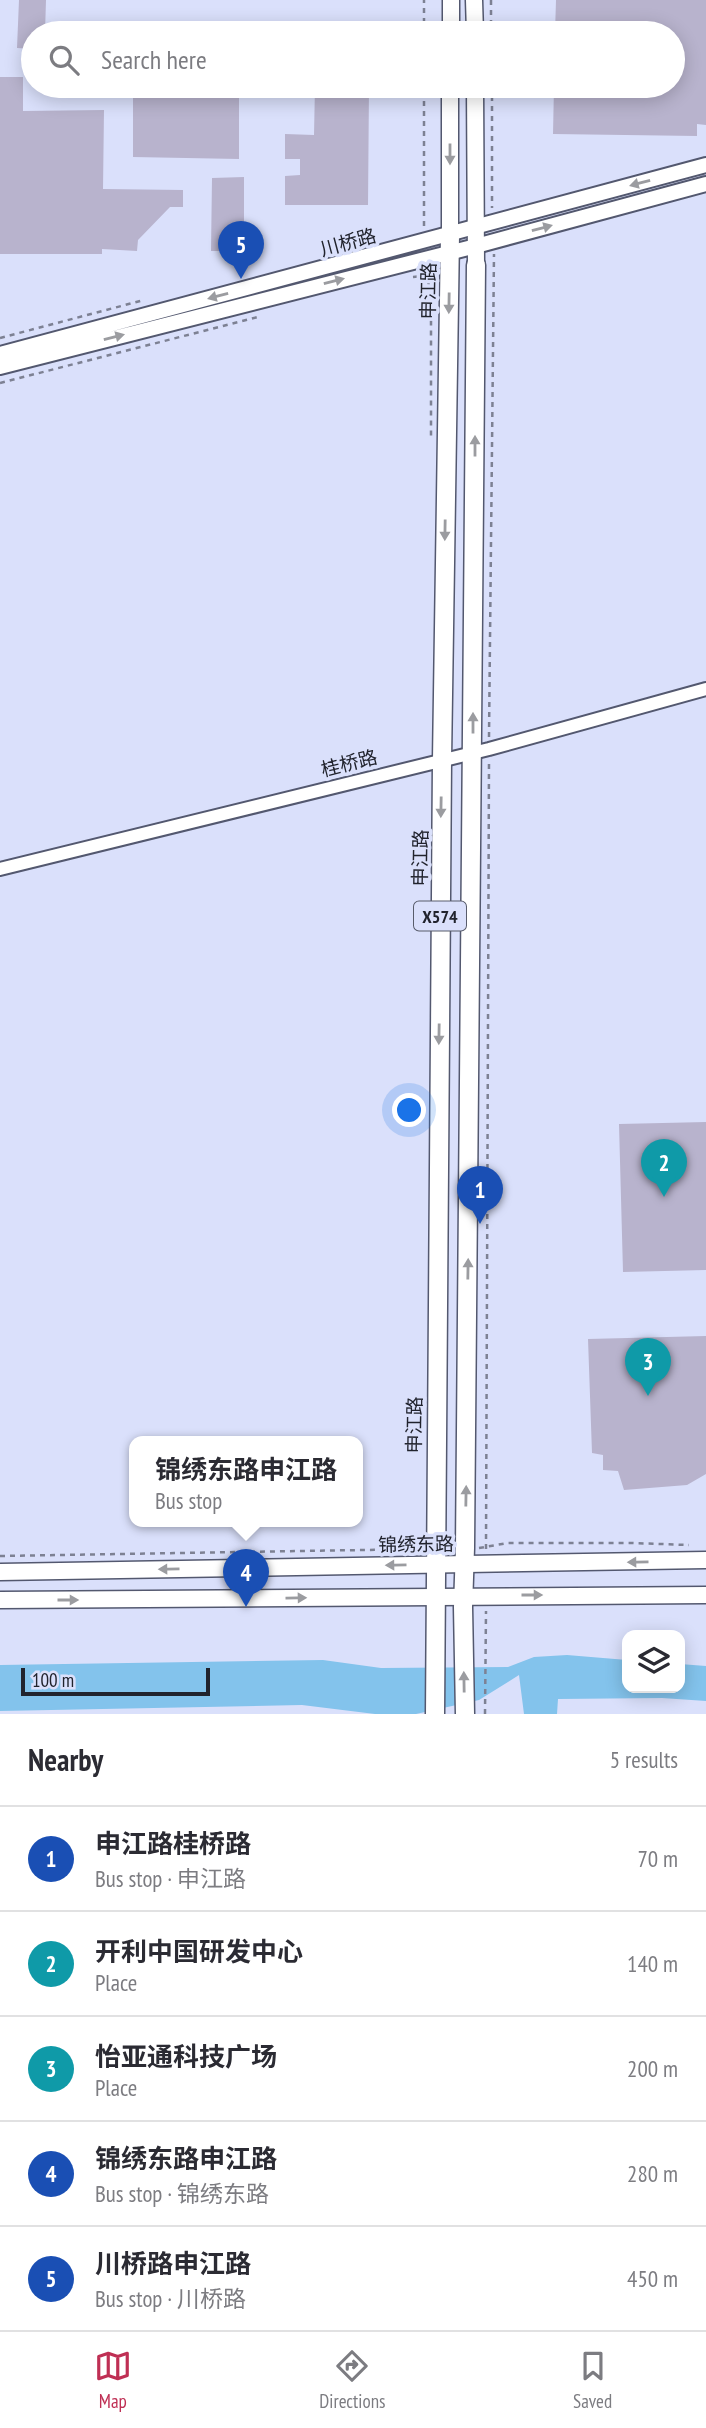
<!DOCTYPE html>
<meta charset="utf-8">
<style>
:root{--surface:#fff;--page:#f7f7f7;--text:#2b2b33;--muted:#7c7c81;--line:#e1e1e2;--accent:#bf2f54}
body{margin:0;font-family:"PT Sans Narrow","Noto Sans SC",sans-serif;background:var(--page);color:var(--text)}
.controls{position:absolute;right:21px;bottom:21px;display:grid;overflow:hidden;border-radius:14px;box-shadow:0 4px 18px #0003}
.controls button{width:63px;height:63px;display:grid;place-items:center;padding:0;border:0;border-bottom:2px solid var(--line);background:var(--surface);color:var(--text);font:35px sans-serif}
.scale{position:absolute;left:21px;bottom:18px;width:189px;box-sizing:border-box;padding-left:7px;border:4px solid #21232d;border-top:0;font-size:19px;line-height:24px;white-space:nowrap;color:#21232d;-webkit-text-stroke:5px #dae0fb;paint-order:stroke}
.you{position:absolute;left:410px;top:1111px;width:24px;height:24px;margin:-18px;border:5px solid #fff;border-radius:50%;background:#1a73e8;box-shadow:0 0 0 10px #1a73e833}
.badge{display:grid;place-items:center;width:46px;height:46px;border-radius:50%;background:var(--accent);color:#fff;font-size:23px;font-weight:700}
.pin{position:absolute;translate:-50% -58px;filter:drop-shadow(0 2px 4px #0008)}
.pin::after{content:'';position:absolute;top:37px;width:24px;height:21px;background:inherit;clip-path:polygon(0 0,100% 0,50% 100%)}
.popup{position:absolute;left:129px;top:1436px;width:234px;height:91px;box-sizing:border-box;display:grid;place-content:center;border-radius:14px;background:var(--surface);filter:drop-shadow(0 2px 5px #0005);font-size:23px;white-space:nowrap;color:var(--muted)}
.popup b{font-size:26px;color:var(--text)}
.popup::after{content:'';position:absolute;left:50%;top:100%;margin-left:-14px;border:14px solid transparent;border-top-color:var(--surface)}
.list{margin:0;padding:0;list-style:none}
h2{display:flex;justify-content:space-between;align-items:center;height:91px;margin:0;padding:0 28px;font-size:30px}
h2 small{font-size:23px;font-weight:400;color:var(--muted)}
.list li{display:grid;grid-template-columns:46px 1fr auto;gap:21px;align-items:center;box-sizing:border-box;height:105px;padding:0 28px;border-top:2px solid var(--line)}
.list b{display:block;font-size:26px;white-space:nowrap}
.list p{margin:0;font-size:23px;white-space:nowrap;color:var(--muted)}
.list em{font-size:23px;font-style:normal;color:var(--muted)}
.icon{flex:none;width:38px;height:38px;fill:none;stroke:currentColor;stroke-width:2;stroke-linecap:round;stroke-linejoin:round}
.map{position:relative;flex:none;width:706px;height:1714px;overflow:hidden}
.search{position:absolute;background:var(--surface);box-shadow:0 4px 18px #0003;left:21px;right:21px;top:21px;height:77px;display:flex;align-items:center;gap:18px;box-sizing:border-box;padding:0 24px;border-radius:38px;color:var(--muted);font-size:26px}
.sheet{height:616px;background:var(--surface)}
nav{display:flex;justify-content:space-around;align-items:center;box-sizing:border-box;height:98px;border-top:2px solid var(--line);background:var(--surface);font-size:19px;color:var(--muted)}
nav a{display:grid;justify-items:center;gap:4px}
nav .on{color:var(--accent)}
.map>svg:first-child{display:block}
.water{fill:#83c3ec}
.building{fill:#b8b3cd}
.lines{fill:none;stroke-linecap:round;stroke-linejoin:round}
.minor-casing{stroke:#53586f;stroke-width:16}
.tertiary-casing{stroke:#53586f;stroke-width:18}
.secondary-casing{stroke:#53586f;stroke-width:19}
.primary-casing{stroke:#53586f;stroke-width:21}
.path{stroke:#7d8193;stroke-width:2.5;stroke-dasharray:5 5;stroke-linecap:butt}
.minor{stroke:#fff;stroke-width:12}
.tertiary{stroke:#fff;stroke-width:14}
.secondary{stroke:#fff;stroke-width:16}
.primary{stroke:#fff;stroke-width:18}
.oneway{fill:#9b9ca0}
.labels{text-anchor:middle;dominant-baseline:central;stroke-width:7;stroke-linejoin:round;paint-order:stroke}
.shield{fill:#dae0fb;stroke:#585c6b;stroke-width:2}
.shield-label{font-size:18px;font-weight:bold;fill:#21232d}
.street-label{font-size:19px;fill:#21232d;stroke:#dae0fb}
</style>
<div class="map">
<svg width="706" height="1714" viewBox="0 0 706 1714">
<rect width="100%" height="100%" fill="#dae0fb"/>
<path class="water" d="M567 1655 627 1660V1688H680V1664L706 1666V1701L662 1698 558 1699 557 1714H524L519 1675 479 1700 416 1714H375L302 1705 0 1711V1665L323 1660 381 1668 508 1667 534 1657Z"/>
<path class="building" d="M19 0H46L45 33H33V49L17 48Z
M556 0H706V125L697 124V136L553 134 554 86H673V33H555Z
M0 77H23V111L104 110 103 189 183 190V207H170L138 240 137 251 102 249V254H0Z
M133 86H239V159L133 157Z
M315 86H369L368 205H285V176L300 175V159H285V134L314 135Z
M244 177V251H211L212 178Z
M706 1122V1270L623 1272 619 1124Z
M706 1336V1474L687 1485 624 1490 618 1471 603 1470V1455L592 1453 588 1339Z"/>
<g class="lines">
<defs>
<path id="minor" d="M0 869 489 749 706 689"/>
<path id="tertiary" d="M0 354 706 165
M0 367 476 246 706 184"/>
<path id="secondary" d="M474 0 475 33
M451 33V0
M475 86 476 265
M450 235V86
M0 1572 706 1560
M0 1600 706 1595"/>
<path id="primary" d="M435 1714 442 760 450 235
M465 1714 463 1607 465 1548 476 265"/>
</defs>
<use href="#minor" class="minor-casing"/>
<use href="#tertiary" class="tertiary-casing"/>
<use href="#secondary" class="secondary-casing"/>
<use href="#primary" class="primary-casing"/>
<path class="path" d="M491 0V33
M424 33V0
M492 86V208
M424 226V86
M426 271 431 296V439
M413 277 434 275
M0 338 144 300
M0 383 258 317
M489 737 494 254
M479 1548 508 1543H633L689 1545
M486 1549 489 761
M0 1556 423 1549
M485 1714 486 1611"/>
<use href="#minor" class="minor"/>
<use href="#tertiary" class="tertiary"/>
<use href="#secondary" class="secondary"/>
<use href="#primary" class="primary"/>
</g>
<defs><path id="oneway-solid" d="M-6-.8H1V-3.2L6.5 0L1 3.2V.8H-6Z" transform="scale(1.75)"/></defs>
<g class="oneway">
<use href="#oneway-solid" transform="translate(450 154) rotate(90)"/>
<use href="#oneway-solid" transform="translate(640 183) rotate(165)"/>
<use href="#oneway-solid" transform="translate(542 228) rotate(-15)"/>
<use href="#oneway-solid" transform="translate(334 281) rotate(-14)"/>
<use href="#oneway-solid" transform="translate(218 296) rotate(165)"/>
<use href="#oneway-solid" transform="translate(449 303) rotate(91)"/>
<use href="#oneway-solid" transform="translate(114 337) rotate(-14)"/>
<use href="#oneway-solid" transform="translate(475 446) rotate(-90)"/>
<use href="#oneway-solid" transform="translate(445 530) rotate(91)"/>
<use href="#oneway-solid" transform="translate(473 723) rotate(-90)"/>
<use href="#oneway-solid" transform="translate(441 807) rotate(91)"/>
<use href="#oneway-solid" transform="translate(439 1034) rotate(91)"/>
<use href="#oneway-solid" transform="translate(468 1269) rotate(-89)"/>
<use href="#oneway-solid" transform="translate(466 1496) rotate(-89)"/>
<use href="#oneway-solid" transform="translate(638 1562) rotate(179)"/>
<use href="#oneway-solid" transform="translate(396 1565) rotate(179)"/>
<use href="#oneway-solid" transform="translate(169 1569) rotate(179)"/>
<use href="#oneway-solid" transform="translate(532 1595)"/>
<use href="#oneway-solid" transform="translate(296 1598) rotate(-1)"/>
<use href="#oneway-solid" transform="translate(68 1600)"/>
<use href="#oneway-solid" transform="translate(464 1682) rotate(-91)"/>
</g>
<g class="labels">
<rect class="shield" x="414" y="901.5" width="52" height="29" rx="5"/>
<g class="shield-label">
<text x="440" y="916">X574</text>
</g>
<g class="street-label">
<text transform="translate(348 242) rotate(-15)">川桥路</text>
<text transform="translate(428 291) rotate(-89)">申江路</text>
<text transform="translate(349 763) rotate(-14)">桂桥路</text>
<text transform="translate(420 858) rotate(-89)">申江路</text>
<text transform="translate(414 1425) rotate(-89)">申江路</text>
<text transform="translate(416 1544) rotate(-1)">锦绣东路</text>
</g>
</g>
</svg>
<div class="controls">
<button><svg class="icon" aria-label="layers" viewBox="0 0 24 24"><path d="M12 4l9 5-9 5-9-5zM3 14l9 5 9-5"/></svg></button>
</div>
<div class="scale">100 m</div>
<div class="you"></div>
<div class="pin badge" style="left:480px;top:1224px;background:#1a4fb4">1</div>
<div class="pin badge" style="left:664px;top:1197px;background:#0f9aa8">2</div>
<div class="pin badge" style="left:648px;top:1396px;background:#0f9aa8">3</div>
<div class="pin badge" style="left:246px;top:1607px;background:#1a4fb4">4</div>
<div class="popup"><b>锦绣东路申江路</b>Bus stop</div>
<div class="pin badge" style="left:241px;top:279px;background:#1a4fb4">5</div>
<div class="search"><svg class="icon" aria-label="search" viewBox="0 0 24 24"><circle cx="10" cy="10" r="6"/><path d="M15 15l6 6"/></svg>Search here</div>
</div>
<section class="sheet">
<h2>Nearby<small>5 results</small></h2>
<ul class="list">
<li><span class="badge" style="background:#1a4fb4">1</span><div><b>申江路桂桥路</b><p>Bus stop · 申江路</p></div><em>70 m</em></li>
<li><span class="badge" style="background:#0f9aa8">2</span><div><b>开利中国研发中心</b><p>Place</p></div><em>140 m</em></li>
<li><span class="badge" style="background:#0f9aa8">3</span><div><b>怡亚通科技广场</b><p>Place</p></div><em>200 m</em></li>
<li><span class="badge" style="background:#1a4fb4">4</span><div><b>锦绣东路申江路</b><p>Bus stop · 锦绣东路</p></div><em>280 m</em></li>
<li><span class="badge" style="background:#1a4fb4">5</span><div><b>川桥路申江路</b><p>Bus stop · 川桥路</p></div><em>450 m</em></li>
</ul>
</section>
<nav>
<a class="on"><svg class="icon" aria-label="map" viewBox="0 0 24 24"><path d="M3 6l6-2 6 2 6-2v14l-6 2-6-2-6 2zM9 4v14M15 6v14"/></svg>Map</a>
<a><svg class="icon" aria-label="directions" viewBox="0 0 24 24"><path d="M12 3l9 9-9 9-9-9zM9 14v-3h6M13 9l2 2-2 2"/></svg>Directions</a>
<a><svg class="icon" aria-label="saved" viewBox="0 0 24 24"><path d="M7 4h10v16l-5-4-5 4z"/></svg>Saved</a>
</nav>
